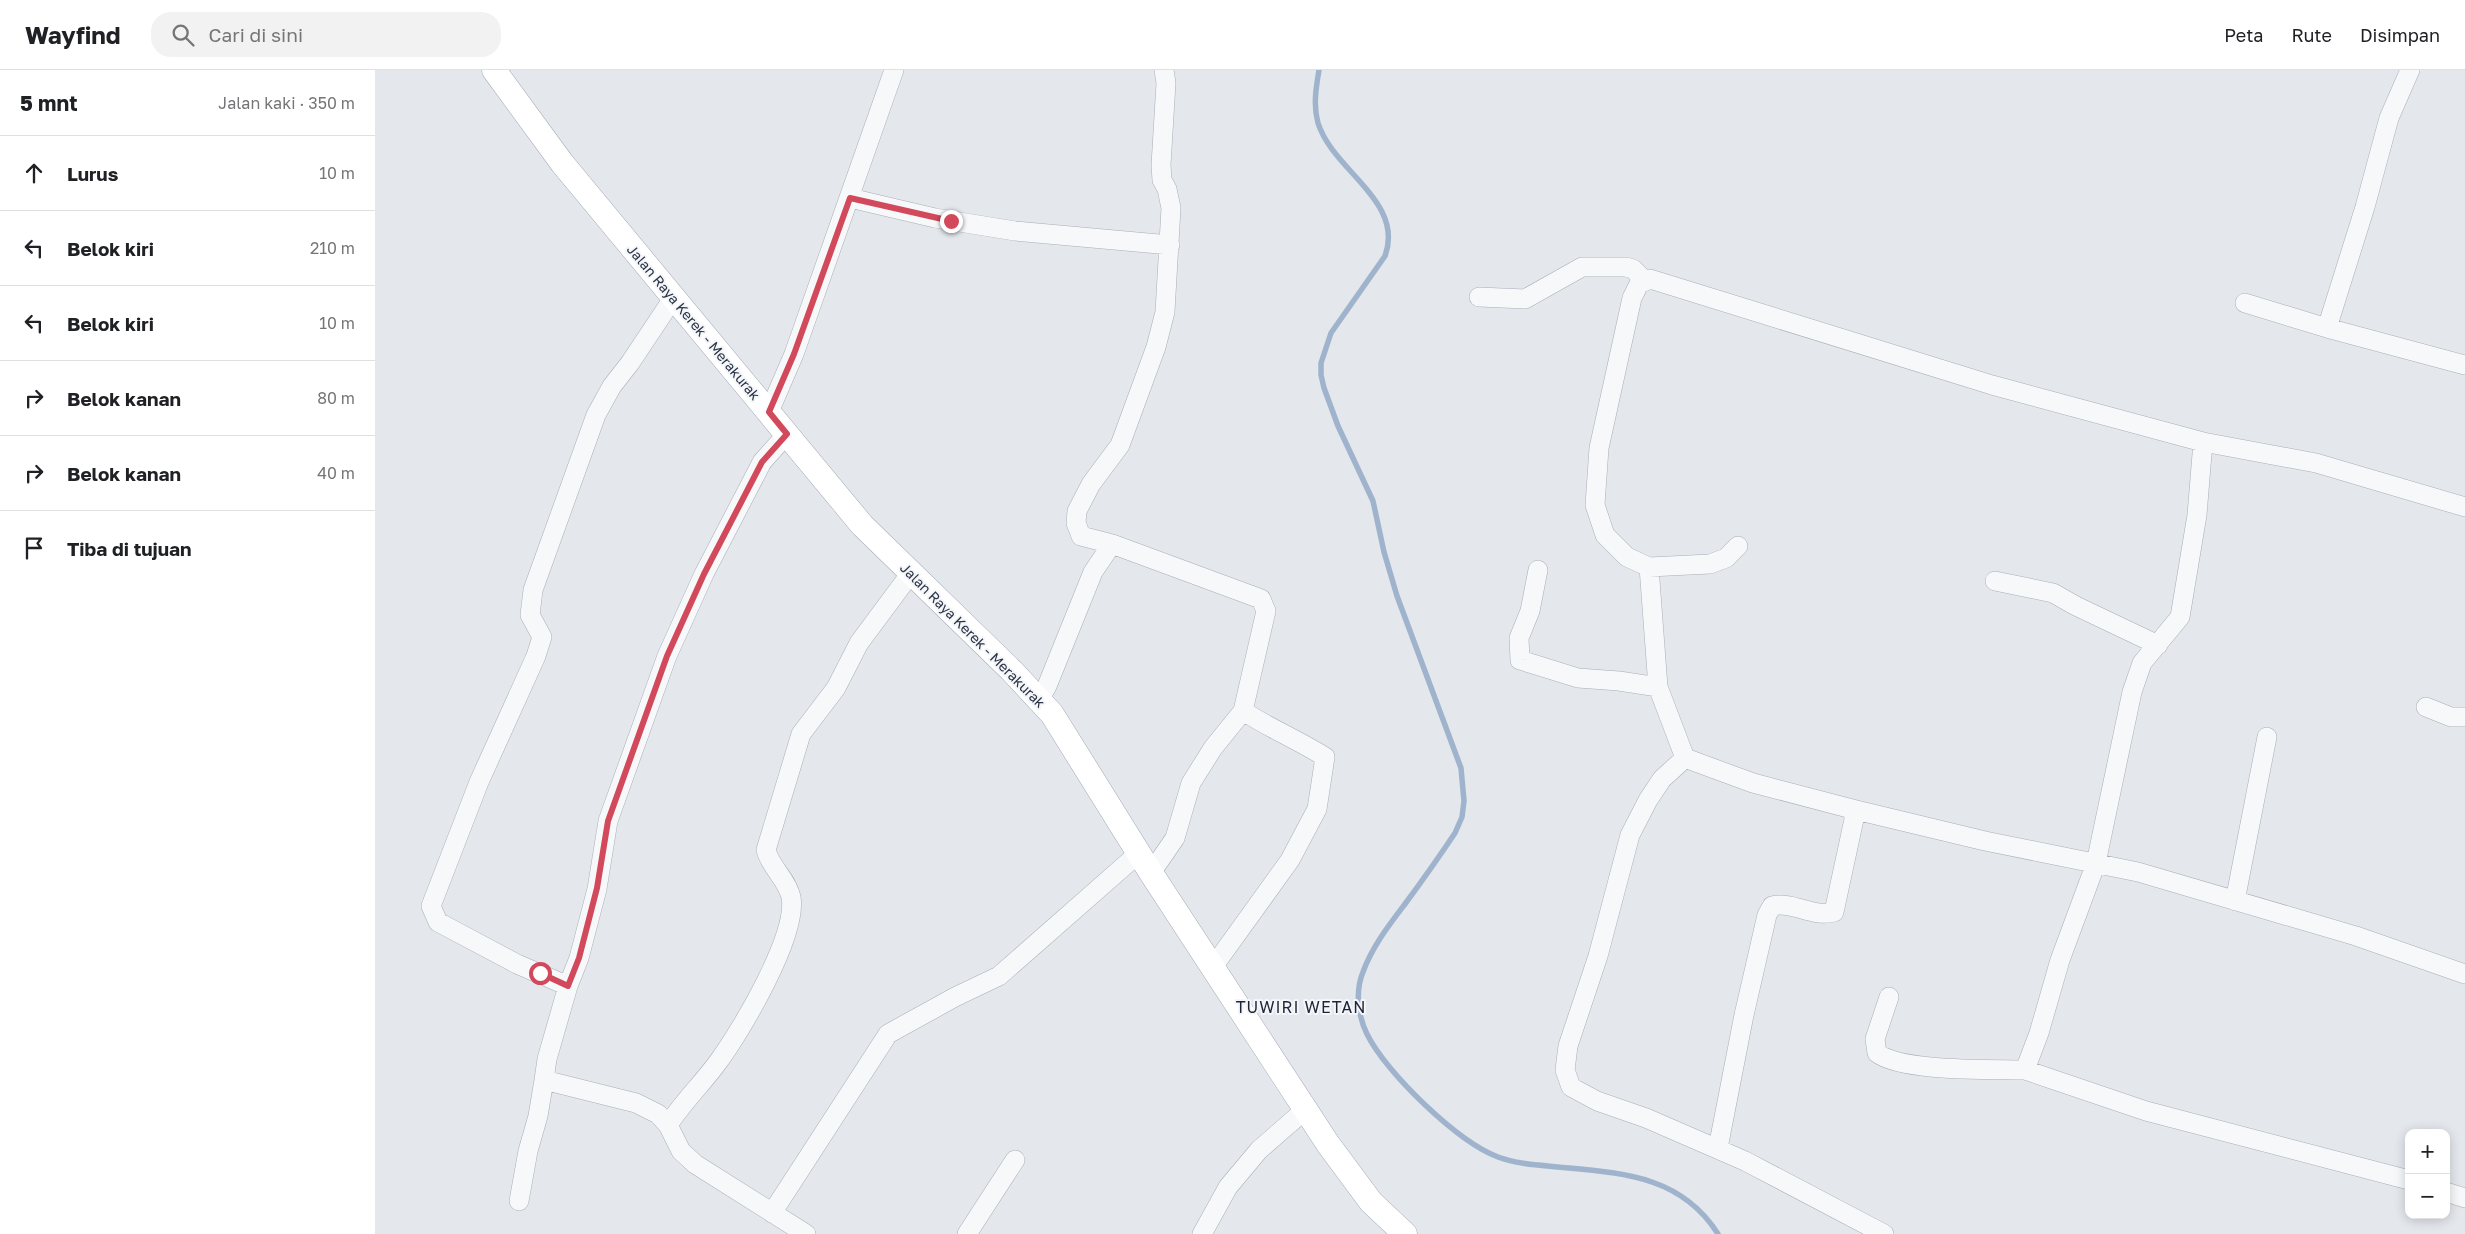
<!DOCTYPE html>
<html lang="id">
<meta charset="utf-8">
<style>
:root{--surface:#fff;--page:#f2f2f2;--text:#202124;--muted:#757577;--line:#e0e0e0}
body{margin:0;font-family:"Golos Text",sans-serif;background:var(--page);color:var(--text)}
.controls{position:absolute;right:15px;bottom:15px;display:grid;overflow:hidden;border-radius:10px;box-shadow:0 2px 12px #0003}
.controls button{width:45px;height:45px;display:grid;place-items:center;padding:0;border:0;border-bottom:1px solid var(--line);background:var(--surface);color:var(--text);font:25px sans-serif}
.stop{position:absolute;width:15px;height:15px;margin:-11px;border:4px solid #d1495b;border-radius:50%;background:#fff}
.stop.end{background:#d1495b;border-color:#fff;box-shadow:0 1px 5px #0008}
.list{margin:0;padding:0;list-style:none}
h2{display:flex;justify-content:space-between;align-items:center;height:65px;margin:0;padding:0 20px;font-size:21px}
h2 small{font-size:16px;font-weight:400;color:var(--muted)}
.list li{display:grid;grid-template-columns:32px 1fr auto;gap:15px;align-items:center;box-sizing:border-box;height:75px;padding:0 20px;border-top:1px solid var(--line)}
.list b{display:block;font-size:19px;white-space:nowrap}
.list em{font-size:16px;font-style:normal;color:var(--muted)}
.icon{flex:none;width:28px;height:28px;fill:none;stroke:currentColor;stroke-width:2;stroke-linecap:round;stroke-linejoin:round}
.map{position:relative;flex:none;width:2090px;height:1164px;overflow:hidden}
header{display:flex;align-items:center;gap:30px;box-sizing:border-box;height:70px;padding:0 25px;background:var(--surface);border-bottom:1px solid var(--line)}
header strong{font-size:24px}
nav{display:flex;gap:28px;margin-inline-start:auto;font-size:18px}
.search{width:350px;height:45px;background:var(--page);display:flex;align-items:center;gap:12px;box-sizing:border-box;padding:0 18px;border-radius:20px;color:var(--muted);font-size:19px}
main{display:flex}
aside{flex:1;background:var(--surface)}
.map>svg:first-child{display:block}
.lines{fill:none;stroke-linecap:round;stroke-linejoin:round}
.stream{stroke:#9fb4cc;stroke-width:5.5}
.minor-casing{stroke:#a9aeb7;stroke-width:20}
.major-casing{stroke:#a3abb8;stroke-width:25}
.minor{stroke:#f7f8fa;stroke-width:19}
.major{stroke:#fff;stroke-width:24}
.route{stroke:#d1495b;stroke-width:6}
.labels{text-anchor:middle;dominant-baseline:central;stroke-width:4;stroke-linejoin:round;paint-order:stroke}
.street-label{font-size:14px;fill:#2b3445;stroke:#f4f6f9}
.quarter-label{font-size:16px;letter-spacing:1px;fill:#1d2536;stroke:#f4f6f9}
</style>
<header>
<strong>Wayfind</strong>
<div class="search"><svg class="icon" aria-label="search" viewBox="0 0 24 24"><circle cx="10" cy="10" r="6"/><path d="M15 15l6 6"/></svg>Cari di sini</div>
<nav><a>Peta</a><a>Rute</a><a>Disimpan</a></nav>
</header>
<main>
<aside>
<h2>5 mnt<small>Jalan kaki · 350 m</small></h2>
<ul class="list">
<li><svg class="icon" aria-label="ahead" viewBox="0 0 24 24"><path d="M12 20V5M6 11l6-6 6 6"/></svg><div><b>Lurus</b></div><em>10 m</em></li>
<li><svg class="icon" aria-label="left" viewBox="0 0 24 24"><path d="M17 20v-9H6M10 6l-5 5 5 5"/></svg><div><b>Belok kiri</b></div><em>210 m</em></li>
<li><svg class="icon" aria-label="left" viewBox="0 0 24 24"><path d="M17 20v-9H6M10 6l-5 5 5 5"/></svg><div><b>Belok kiri</b></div><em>10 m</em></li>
<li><svg class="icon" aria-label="right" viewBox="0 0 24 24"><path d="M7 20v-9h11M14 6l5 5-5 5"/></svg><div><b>Belok kanan</b></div><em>80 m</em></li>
<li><svg class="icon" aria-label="right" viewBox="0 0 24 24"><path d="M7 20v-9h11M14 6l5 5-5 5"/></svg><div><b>Belok kanan</b></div><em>40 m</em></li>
<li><svg class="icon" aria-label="arrive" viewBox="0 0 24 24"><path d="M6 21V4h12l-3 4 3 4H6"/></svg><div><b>Tiba di tujuan</b></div></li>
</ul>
</aside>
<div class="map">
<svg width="2090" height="1164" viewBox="0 0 2090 1164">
<rect width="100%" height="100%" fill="#e4e7ec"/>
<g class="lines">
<path class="stream" d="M944 0C941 18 938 35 943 53 958 101 1030 131 1010 186L956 263 946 293V305L949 318 963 356 998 431 1009 482 1022 526 1086 698 1089 731 1087 747 1080 763C1064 787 1047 811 1030 834 1014 855 997 877 988 902 980 921 983 946 992 964 1011 1003 1083 1072 1123 1087 1142 1094 1162 1095 1183 1097 1246 1103 1306 1105 1343 1164"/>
<defs>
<path id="minor" d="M2035 0 2014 48 1990 137 1952 258 2090 295
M475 128 560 148 640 161 795 175
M299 227 255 293 237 316 221 345 158 520 155 545 167 567 161 586 104 712 56 836 63 852 142 894 193 916 172 989 169 1010 261 1033 283 1044 293 1055 306 1081 320 1094 431 1164
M1104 227 1150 229 1207 197H1251L1258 199 1270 211
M1870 233 1952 258
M394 342 419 284 519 0
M1828 372 1822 445 1805 547 1767 593 1757 622 1721 793 1685 890 1664 963 1650 1000 1771 1041 2034 1110
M2090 437 1941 393 1828 372 1617 315 1275 209 1264 214 1257 228 1224 378 1220 435 1230 465 1252 487 1274 497 1283 617 1310 688 1378 713 1481 740 1610 771 1763 802 1981 866 2090 904
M737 474 886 529 891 541 868 641 838 678 816 713 800 768 776 803
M1274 497 1335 494 1351 488 1363 476
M1163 500 1155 541 1144 568 1145 590 1203 608 1244 611 1283 617
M1620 511 1678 523 1701 536 1783 575
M664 630 672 616 718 502 737 474 706 466 701 453 702 441 716 414 745 375 781 277 790 242 796 138 792 119 787 110 786 95 791 13 789 0
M2051 637 2076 647H2090
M1310 688 1287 709 1273 730 1255 765 1223 886 1193 976 1190 1000 1196 1017 1222 1031 1271 1048 1370 1091 1509 1164
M1860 831 1892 667
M838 897 915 790 942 739 950 687C923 670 894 658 868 641
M193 916 204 888 222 819 233 751 292 586 329 504 387 392 412 364
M1514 927 1500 969 1502 983C1527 1002 1615 999 1650 1000
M293 1055C308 1032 327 1014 343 992 366 961 423 865 416 827 412 809 395 797 391 780L426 664 461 618 484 573 536 503
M1343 1078 1369 945 1392 845 1397 836C1418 831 1438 848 1459 842L1481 740
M2071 1122 2090 1128
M144 1131 153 1081 163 1046 169 1010
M397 1143 513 964 580 927 624 906 764 783
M592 1164 640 1090
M827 1164 853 1117 884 1080 931 1039"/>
<path id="major" d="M119 0 187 93 487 455 637 601 677 644 776 803 953 1074 996 1132 1030 1164"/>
</defs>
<use href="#minor" class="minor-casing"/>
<use href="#major" class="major-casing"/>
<use href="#minor" class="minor"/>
<use href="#major" class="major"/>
</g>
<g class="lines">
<path class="route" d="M165 903 193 916 204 888 222 818 233 751 292 586 329 504 387 392 412 364 394 342 419 284 475 128 576 151"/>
</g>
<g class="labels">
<g class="street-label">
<text transform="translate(319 252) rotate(50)">Jalan Raya Kerek - Merakurak</text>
<text transform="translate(598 565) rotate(45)">Jalan Raya Kerek - Merakurak</text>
</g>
<g class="quarter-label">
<text x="926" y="937">TUWIRI WETAN</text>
</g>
</g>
</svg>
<div class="controls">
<button>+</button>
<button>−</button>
</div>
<div class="stop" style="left:165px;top:903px"></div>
<div class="stop end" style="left:576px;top:151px"></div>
</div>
</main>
